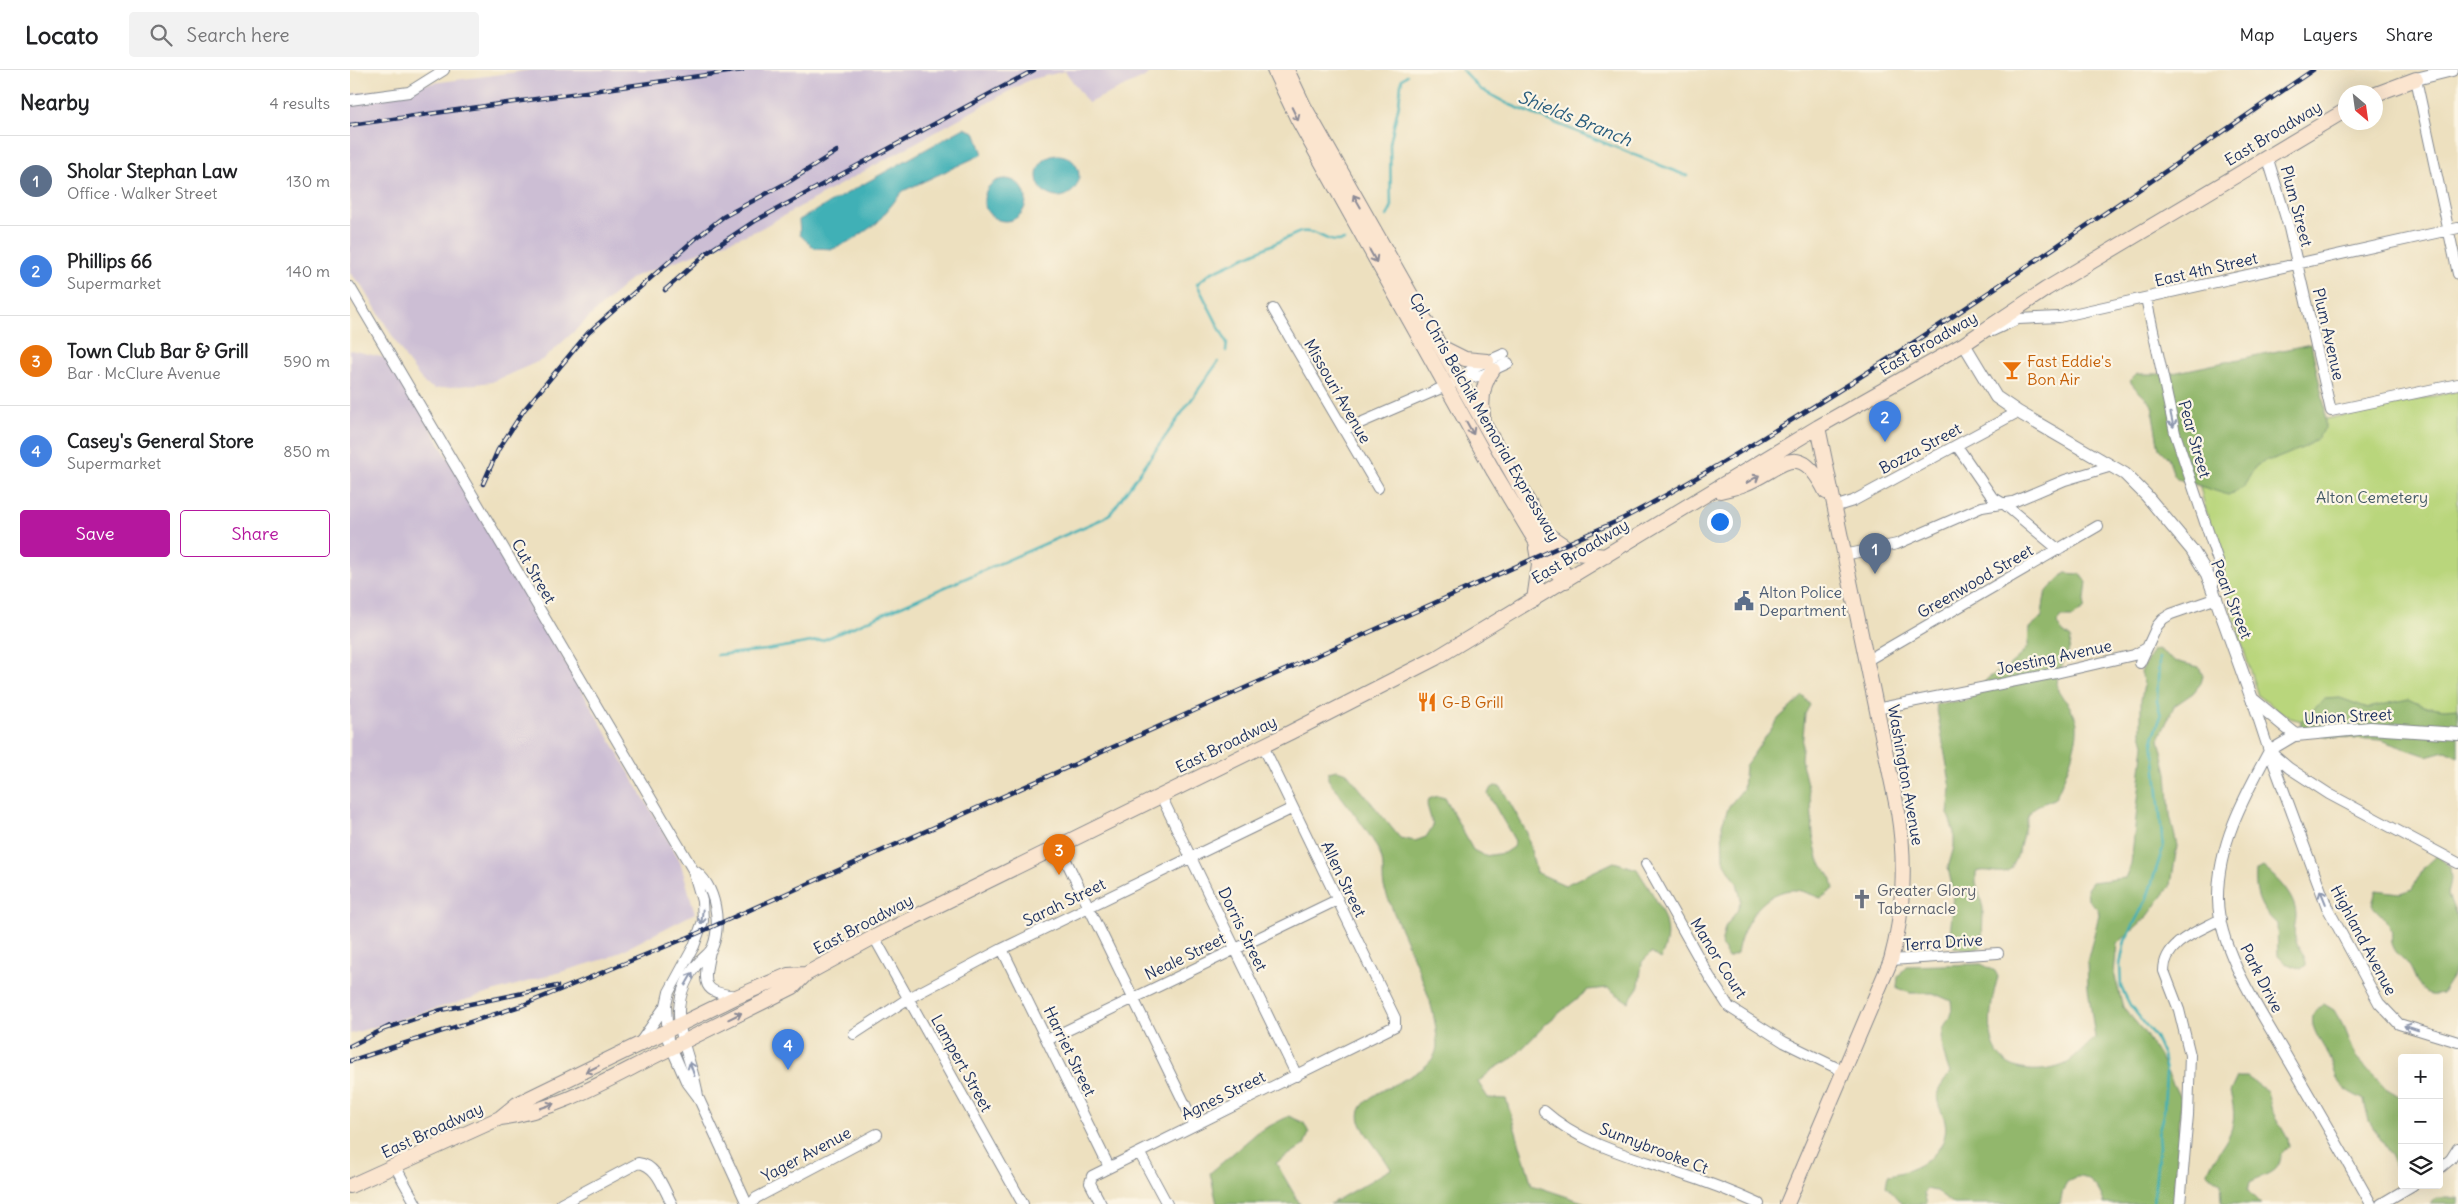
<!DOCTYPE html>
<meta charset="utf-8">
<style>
:root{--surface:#fff;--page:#f2f2f2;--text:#202124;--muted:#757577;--line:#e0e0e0;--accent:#b5179e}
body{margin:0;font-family:Delius,sans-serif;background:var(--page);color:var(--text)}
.controls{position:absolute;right:15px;bottom:15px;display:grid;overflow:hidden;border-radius:5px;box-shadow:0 5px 20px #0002}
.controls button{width:45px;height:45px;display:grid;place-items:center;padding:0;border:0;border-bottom:1px solid var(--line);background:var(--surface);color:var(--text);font:25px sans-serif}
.compass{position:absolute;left:1988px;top:15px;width:45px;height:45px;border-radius:50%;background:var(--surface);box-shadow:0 5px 20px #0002;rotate:151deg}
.you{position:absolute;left:1369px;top:451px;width:18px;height:18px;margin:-12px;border:4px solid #fff;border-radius:50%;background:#1a73e8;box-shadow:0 0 0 8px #1a73e833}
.badge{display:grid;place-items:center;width:32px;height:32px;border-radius:50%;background:var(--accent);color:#fff;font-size:16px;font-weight:700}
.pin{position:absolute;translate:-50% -41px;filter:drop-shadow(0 1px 2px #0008)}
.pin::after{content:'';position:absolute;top:26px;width:18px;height:15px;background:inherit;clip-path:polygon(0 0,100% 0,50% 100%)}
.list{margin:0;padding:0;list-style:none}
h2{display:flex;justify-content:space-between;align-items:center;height:65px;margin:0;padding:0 20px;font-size:21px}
h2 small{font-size:16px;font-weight:400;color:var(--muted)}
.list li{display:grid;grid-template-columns:32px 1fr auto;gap:15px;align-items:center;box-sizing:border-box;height:90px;padding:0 20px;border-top:1px solid var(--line)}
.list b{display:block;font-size:19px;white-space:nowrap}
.list p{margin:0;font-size:16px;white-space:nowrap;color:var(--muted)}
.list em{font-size:16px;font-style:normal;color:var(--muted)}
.actions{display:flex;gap:10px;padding:15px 20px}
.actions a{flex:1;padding:11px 0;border:1px solid var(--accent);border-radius:5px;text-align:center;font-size:18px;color:var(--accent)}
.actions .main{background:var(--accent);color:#fff}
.icon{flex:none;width:28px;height:28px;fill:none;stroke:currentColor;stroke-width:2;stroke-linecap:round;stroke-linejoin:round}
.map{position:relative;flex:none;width:2108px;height:1134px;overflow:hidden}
header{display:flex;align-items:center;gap:30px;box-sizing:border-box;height:70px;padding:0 25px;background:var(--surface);border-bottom:1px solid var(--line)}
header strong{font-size:24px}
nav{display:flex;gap:28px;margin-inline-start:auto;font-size:18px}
.search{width:350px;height:45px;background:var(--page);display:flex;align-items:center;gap:12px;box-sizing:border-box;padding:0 18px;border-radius:5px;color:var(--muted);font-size:19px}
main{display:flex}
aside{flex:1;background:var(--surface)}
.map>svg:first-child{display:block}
.industrial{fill:#ccbed4}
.green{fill:#b9d67c;stroke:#6a826d}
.forest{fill:#92b76c;stroke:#567365}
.water{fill:#3fb0b6;stroke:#2d708a}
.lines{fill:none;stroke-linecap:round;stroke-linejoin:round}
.stream{stroke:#3fb0b6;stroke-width:2.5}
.minor-casing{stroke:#84888e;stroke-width:12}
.tertiary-casing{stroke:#84888e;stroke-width:14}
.secondary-casing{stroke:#84888e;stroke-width:16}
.minor{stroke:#fff;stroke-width:10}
.tertiary{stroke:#fff;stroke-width:12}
.secondary{stroke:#fbe5cf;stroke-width:14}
.rail-casing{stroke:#1b2f5e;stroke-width:4.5}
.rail{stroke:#fcf5e5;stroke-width:2.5;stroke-dasharray:8;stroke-linecap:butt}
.oneway{stroke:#8b8a96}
.oneway2{stroke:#8d97ae}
.labels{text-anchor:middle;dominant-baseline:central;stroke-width:4.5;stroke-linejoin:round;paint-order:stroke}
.street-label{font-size:16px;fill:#1b2f5e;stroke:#fcf5e5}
.food-label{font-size:16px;fill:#c56008;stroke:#fcf5e5;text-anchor:start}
.park-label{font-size:16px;fill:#425966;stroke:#fcf5e5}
.service-label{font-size:16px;fill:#4e5e75;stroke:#fcf5e5;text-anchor:start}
.worship-label{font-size:16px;fill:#5b616d;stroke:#fcf5e5;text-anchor:start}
.water-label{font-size:18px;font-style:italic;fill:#285c7d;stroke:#fcf5e5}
</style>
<header>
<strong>Locato</strong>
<div class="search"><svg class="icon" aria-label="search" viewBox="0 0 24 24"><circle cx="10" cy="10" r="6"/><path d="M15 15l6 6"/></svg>Search here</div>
<nav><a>Map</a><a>Layers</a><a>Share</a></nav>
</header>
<main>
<aside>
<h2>Nearby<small>4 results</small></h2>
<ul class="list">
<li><span class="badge" style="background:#5c6f8a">1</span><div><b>Sholar Stephan Law</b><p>Office · Walker Street</p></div><em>130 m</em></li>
<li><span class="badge" style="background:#3f7fe0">2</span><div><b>Phillips 66</b><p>Supermarket</p></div><em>140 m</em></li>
<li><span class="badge" style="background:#e8710a">3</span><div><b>Town Club Bar &amp; Grill</b><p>Bar · McClure Avenue</p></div><em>590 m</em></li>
<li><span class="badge" style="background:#3f7fe0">4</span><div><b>Casey's General Store</b><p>Supermarket</p></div><em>850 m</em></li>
</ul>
<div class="actions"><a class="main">Save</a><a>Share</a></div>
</aside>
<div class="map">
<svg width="2108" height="1134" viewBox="0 0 2108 1134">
<rect width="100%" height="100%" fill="#fcf5e5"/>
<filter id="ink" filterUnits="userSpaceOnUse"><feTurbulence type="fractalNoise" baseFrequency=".02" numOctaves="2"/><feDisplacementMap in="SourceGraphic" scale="10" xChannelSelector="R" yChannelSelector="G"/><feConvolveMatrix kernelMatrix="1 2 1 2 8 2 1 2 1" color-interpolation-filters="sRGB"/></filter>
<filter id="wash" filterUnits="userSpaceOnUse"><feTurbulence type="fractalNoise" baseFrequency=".0096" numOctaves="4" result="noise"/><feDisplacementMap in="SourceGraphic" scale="20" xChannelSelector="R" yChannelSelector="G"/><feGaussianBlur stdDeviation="1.12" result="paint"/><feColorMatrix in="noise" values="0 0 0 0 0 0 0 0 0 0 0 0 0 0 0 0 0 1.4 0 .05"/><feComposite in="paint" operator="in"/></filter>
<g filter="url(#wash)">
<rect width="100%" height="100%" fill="#ede0bf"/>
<path class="industrial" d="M182 0H803L793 8 738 33 715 1 679 10 406 161 283 207 194 289 142 312 85 319 75 314 58 292 13 217 0 203V24Z
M0 280 41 289 330 791 345 843 258 888 0 964Z"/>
<path class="green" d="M2108 321V643L1964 654 1940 648 1908 626 1881 538 1840 378Z"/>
<path class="forest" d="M1961 274 1975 338V358L1967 369 1955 377 1923 390H1915L1905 397 1893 418 1878 425 1828 409 1824 405 1818 388 1809 379 1803 345 1804 338C1796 326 1786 321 1780 311L1787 304H1818Z
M1715 503 1729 504 1737 511 1734 539 1722 547H1712L1707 553 1712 561 1721 568C1721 585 1707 597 1707 615 1707 625 1716 629 1720 637 1723 642 1727 650 1727 655 1729 672 1713 713 1705 728 1696 734 1685 733 1679 744 1672 758 1670 795 1657 801 1647 805 1637 798 1626 802V812L1633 838 1632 876C1624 882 1614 880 1604 877L1600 864 1604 825 1598 798 1604 777V763L1598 744 1601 718 1586 634 1618 630 1638 608 1657 597 1672 584 1678 576 1679 558 1692 547C1695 515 1696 524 1715 503Z
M1808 579 1825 591 1849 597 1853 606 1851 613 1843 623 1824 636 1809 669 1817 703 1820 745 1827 776 1821 815 1798 846 1767 874 1764 903 1773 937 1794 962 1809 986 1831 1030 1824 1134H1754C1752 1121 1737 1100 1721 1109 1713 1113 1712 1126 1710 1134H1604L1586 1121 1576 1119 1574 1123 1577 1134H1552L1536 1116 1538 1105C1565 1102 1601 1083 1595 1051 1593 1042 1585 1033 1588 1022 1590 1016 1597 1008 1600 1003 1595 989 1590 976 1593 960 1597 946 1604 953 1601 931L1583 923H1560L1547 918 1548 907 1556 896 1631 894 1645 901 1648 907C1638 941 1630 995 1678 1000 1691 1001 1705 999 1716 994 1726 988 1736 976 1745 968L1738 918 1737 892 1749 845 1748 839 1738 830 1737 819 1742 812 1775 808 1781 794 1794 674 1791 663V630L1794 615 1791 602 1803 580Z
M1453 626 1460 635 1455 644 1451 689 1461 731 1463 765 1468 789 1482 809 1484 819 1471 828C1462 825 1450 819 1441 820 1410 823 1391 857 1387 884L1378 888 1371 875 1375 857 1387 841 1391 830 1387 813 1373 790 1372 754 1379 736 1393 719 1395 696 1429 648Z
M1990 628 2018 638 2058 629 2073 636 2094 639 2108 638V687L2095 681 2077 686 2030 670 1976 666 1950 656 1951 651 1975 629Z
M987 700 997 703 1050 768 1065 771 1076 767 1083 756 1077 735 1079 729 1087 726 1095 728 1123 780 1135 786 1154 783 1163 777 1165 771 1138 724 1140 719 1145 716 1151 717 1177 763 1186 802 1215 815 1264 792 1287 799C1304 828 1329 855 1310 889L1301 883 1292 892 1289 916 1278 932 1258 918 1238 920 1197 953 1164 987 1142 1000 1128 1012 1138 1028 1156 1029 1182 1115 1239 1134H980L1041 1099C1034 1086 1014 1064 1010 1051 1000 1017 1088 1012 1087 974 1087 925 1051 866 1035 820 1031 810 1035 797 1031 787 1026 769 990 726 978 709V702Z
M2087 785 2100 797 2101 809 2098 825 2108 849V881L2103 906 2092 923C2069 929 2068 911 2060 897 2055 889 2046 885 2043 876 2040 870 2043 865 2041 860 2039 851 2027 842 2022 835L2026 820 2050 823 2062 819 2074 797Z
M1913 797C1927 808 1945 826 1946 844 1946 852 1943 860 1945 867 1946 877 1957 886 1956 895L1951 899 1935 893 1928 886 1927 854C1910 839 1904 824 1906 801Z
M1974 934 1984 940 1995 959 2006 987 2034 1017 2049 1026 2052 1025V1109L2048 1108 2042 1087 2019 1051 2014 1030C2008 1026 1999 1023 1994 1018 1985 1011 1985 999 1981 990 1973 972 1948 948 1974 934Z
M1887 1007H1897L1917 1021 1922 1041 1938 1069 1939 1076 1931 1084C1930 1103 1915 1104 1900 1112L1898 1121 1911 1134H1872L1871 1113 1857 1103C1872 1069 1892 1065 1880 1022Z
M939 1046 954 1053 959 1063 954 1075 926 1093 950 1134H867L860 1103 908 1062Z
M2087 1128H2108V1134H2080Z"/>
<path class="water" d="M614 58 625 62 633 84 553 121 527 153 504 169 483 179 464 178 450 165 449 150Z
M687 106a21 21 0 1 1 42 0a21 21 0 1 1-42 0Z
M634 130a21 21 0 1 1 42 0a21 21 0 1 1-42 0Z"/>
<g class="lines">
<path class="stream" d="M1112 0 1130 19 1158 34 1337 106
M1037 146 1041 139 1040 73 1049 34 1051 14 1052 9 1057 5
M876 281 877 273 847 214 860 203 950 162C970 159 976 175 994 170
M367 585 416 580 473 570 752 449 761 443 868 292
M1803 1134 1809 1077 1808 1064 1814 1041 1816 1002 1813 985 1805 967 1780 935 1771 917 1770 895 1775 871 1797 828 1813 778 1803 668 1811 646 1807 631 1809 588"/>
</g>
</g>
<g filter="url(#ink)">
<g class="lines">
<defs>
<path id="minor" d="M2066 9 2108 204
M0 30 59 22 94 0
M1917 86 1939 158 1981 341 2108 314
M0 217 343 800 352 831 353 851 344 876 319 922 316 935 318 970 336 1011 348 1027 397 1134
M1796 228 1825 363 1869 494V505L1862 515
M923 239 1028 418
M1642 261 1668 249 1709 247 2108 158
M1110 310 1124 297 1154 284
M994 360 1110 310 1132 305 1158 293
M1607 376 1642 427 1654 434 1709 480
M1484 437 1503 431 1668 342
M1494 485 1547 474 1632 437 1663 432 1715 410 1762 396
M1516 591 1748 456
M1790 593 1797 578
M1902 629 1919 681 1939 698 1979 724 2108 793
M1526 639 1706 603 1784 585 1797 578 1807 556 1813 549 1821 544 1867 528
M1919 681C1894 727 1867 776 1868 830 1869 882 1913 945 1938 989 1966 1037 1994 1085 2021 1134
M1919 681 1977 837 2029 933 2049 954 2108 972
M1919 681 1946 665
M811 726 947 1006
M709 776 845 1055
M1296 794 1359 906 1379 937 1434 972 1493 1001
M343 800C366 812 373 858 361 880 358 884 353 888 350 891 338 904 330 922 329 940 328 969 344 997 348 1026
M524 867 673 1134
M652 879 759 1097
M360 881C353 914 351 923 388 926
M1541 890 1648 883
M504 964 559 928 652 879 943 738
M697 970 987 830
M291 971 316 935
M1194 1041C1231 1074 1280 1086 1326 1102 1354 1111 1383 1122 1409 1134
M790 1084 817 1134
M45 1096 66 1134
M2089 1099 2101 1089 2108 1078
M211 1134 288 1093C307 1095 313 1118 322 1134
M401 1134 406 1128 527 1064
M751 1134 740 1113 742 1106 1045 956V948L913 676
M1830 1134 1838 1045 1840 985 1829 940 1814 901C1814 872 1849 861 1871 849
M2031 1134 2063 1115"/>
<path id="tertiary" d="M2066 9 2102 0
M1614 274 1646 327 1668 342 1775 404 1796 425 1842 480 1857 504 1902 629 1936 657 1946 665 2020 658 2108 664"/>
<path id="secondary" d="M924 0 947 48 1144 402 1201 497 1216 511
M937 0 954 36 1205 479 1216 510
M2026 24 2066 9
M1093 278 1115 289 1137 291
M1133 346C1131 329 1132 313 1143 300
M1370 421C1377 419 1385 418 1392 415 1431 401 1447 365 1476 422
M1200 466 1225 483 1256 486
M1184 530 1189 495 1186 478
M151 1047 167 1034 386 927 438 905 456 904
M0 1116 150 1048C204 1041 252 1013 299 989 347 965 395 941 443 917L456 904 524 867 941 662 1086 588 1468 357 1614 274 1696 219 1996 40
M1437 1134 1541 890C1554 843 1556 790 1548 742L1468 357"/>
</defs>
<use href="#minor" class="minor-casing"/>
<use href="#tertiary" class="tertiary-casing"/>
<use href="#secondary" class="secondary-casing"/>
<use href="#minor" class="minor"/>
<use href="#tertiary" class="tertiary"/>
<use href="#secondary" class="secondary"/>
<defs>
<path id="rail" d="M0 55 392 0
M315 220 358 182 405 151 684 0
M133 414 148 380 174 340 238 263 345 169 373 147 440 111 487 81
M34 959 91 940 207 916
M0 976 40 956
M0 991 173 935 346 864 1274 448C1344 411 1410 370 1477 328 1642 224 1801 110 1963 0"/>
</defs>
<use href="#rail" class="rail-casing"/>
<use href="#rail" class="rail"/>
</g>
<defs><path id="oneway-shaft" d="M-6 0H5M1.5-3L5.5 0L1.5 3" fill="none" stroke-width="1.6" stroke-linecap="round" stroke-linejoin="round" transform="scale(1.25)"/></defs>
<g class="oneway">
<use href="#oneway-shaft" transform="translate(945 44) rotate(64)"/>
<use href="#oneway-shaft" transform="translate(1007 131) rotate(-120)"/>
<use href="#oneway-shaft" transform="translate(1023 186) rotate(61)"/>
<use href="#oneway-shaft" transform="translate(1120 358) rotate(61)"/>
<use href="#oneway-shaft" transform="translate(1403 409) rotate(-31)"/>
<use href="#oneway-shaft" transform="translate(385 946) rotate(-26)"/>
<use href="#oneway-shaft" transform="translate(242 999) rotate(154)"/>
<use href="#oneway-shaft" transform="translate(197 1036) rotate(-19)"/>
</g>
<g class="oneway2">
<use href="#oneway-shaft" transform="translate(1822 350) rotate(78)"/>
<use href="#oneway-shaft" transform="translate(1973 827) rotate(-112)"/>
<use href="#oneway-shaft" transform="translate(352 847) rotate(95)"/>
<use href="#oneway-shaft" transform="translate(339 909) rotate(-60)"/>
<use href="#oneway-shaft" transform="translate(2061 958) rotate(-162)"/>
<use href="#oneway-shaft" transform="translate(342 999) rotate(-109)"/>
</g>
</g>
<defs>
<symbol id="bar-bare" viewBox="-9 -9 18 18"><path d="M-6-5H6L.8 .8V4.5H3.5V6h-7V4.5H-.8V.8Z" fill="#e8710a" stroke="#fcf5e5" stroke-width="2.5" paint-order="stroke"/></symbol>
<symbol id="civic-bare" viewBox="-9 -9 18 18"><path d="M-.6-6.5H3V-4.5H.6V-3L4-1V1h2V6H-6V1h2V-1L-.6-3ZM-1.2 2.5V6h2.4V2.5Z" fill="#5c6f8a" stroke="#fcf5e5" stroke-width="2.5" paint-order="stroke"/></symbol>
<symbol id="restaurant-bare" viewBox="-9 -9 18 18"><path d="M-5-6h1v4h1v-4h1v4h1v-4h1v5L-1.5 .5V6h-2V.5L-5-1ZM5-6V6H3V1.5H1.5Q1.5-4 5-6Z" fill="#e8710a" stroke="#fcf5e5" stroke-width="2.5" paint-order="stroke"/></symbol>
<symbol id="church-bare" viewBox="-9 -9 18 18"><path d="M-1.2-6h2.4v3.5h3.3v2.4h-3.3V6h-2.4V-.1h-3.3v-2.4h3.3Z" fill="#6b7280" stroke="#fcf5e5" stroke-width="2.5" paint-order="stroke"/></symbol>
</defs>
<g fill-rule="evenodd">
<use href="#bar-bare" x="1648" y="286" width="28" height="28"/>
<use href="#civic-bare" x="1380" y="517" width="28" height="28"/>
<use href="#restaurant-bare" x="1063" y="618" width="28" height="28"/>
<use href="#church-bare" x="1498" y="815" width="28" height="28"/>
</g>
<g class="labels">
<g class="street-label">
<text transform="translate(1923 63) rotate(-31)">East Broadway</text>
<text transform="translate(1947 136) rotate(75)">Plum Street</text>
<text transform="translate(1856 199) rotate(-13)">East 4th Street</text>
<text transform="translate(1979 264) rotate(77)">Plum Avenue</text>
<text transform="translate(1578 273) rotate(-30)">East Broadway</text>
<text transform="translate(988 321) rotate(60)">Missouri Avenue</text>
<text transform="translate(1135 347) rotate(60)">Cpl. Chris Belchik Memorial Expressway</text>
<text transform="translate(1845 369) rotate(74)">Pear Street</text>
<text transform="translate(1570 378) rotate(-28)">Bozza Street</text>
<text transform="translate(1230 481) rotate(-31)">East Broadway</text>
<text transform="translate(184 501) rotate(60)">Cut Street</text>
<text transform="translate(1625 511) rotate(-30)">Greenwood Street</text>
<text transform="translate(1882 529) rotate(68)">Pearl Street</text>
<text transform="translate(1704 587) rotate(-12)">Joesting Avenue</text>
<text transform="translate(1998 646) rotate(-3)">Union Street</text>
<text transform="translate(876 674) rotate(-26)">East Broadway</text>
<text transform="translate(1556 705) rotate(80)">Washington Avenue</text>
<text transform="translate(994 809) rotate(64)">Allen Street</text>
<text transform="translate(714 832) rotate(-26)">Sarah Street</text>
<text transform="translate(513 854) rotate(-28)">East Broadway</text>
<text transform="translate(893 859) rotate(64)">Dorris Street</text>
<text transform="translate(2014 870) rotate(62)">Highland Avenue</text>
<text transform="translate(1593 872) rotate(-4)">Terra Drive</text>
<text transform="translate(835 886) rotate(-26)">Neale Street</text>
<text transform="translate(1369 888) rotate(58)">Manor Court</text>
<text transform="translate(1912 908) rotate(63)">Park Drive</text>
<text transform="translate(720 981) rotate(64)">Harriet Street</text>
<text transform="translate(612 993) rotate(61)">Lampert Street</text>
<text transform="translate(873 1025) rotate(-26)">Agnes Street</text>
<text transform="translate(82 1060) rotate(-25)">East Broadway</text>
<text transform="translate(1304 1078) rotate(21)">Sunnybrooke Ct</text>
<text transform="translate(456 1084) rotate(-28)">Yager Avenue</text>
</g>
<g class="food-label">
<text x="1677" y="291">Fast Eddie's<tspan x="1677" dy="18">Bon Air</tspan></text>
<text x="1092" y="632">G-B Grill</text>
</g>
<g class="park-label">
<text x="2022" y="427">Alton Cemetery</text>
</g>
<g class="service-label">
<text x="1409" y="522">Alton Police<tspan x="1409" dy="18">Department</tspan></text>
</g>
<g class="worship-label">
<text x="1527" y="820">Greater Glory<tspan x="1527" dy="18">Tabernacle</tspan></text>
</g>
<g class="water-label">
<text transform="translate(1225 48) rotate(22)">Shields Branch</text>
</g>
</g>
</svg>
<div class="controls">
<button>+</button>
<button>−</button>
<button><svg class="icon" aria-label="layers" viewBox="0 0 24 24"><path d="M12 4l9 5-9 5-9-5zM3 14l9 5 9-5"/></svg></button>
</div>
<svg class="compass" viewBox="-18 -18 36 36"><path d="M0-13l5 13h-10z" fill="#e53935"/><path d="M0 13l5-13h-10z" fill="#757577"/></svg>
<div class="you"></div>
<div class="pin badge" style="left:1525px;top:504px;background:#5c6f8a">1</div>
<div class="pin badge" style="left:1535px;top:372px;background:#3f7fe0">2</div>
<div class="pin badge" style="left:709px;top:805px;background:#e8710a">3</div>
<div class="pin badge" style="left:438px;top:1000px;background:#3f7fe0">4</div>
</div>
</main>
